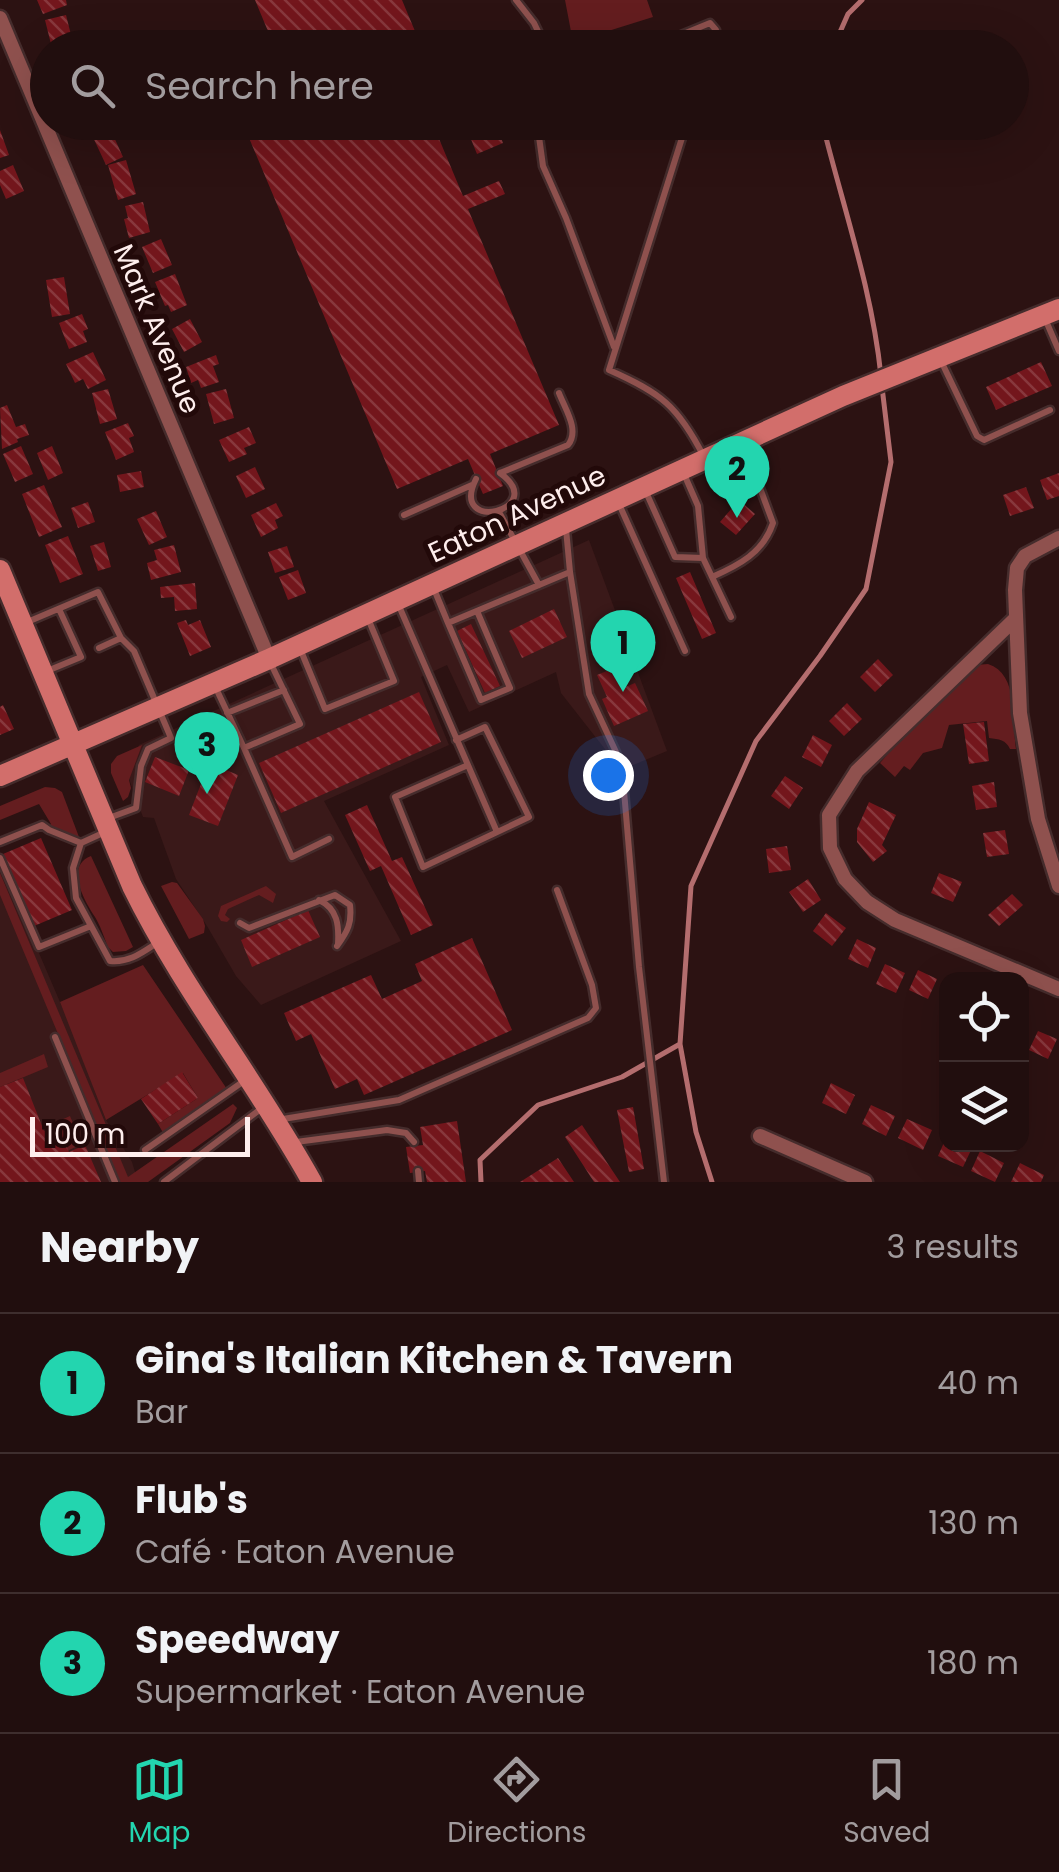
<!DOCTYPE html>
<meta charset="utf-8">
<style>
:root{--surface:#210e0e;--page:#291717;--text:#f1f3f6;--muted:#a29c9e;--line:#3e2e2e;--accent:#23d5af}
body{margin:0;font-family:Poppins,sans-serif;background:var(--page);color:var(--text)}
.controls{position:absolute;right:30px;bottom:30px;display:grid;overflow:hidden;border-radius:20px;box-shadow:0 10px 40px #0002}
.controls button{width:90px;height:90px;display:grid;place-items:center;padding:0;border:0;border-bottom:2px solid var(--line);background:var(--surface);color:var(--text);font:50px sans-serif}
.scale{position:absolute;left:30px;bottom:25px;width:220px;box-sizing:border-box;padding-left:10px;border:5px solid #feeeed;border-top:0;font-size:28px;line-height:35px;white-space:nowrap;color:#feeeed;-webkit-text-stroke:8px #220909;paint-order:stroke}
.you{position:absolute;left:608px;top:775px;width:35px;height:35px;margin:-25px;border:8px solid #fff;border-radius:50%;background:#1a73e8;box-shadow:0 0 0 15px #1a73e833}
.badge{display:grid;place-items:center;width:65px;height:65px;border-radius:50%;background:var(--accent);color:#111;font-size:32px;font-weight:700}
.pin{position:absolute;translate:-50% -82px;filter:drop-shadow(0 2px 5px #0008)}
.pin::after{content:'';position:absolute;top:52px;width:35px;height:30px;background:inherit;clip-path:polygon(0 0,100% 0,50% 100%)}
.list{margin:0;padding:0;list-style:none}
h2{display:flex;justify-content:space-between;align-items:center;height:130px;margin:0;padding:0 40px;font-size:42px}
h2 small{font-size:32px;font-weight:400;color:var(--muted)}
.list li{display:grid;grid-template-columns:65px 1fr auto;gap:30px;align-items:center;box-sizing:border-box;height:140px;padding:0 40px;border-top:2px solid var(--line)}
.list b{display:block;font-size:38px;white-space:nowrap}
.list p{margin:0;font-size:32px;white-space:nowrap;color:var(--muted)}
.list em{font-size:32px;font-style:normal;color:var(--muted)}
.icon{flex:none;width:55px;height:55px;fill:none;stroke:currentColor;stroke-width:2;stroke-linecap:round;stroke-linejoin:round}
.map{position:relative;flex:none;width:1059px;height:1182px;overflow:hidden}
.search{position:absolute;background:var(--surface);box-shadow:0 10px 40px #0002;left:30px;right:30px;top:30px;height:110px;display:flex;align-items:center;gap:25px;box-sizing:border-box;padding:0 35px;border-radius:55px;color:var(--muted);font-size:38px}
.sheet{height:550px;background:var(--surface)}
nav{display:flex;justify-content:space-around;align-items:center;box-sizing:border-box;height:140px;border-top:2px solid var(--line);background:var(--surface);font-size:28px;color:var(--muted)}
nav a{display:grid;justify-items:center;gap:5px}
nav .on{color:var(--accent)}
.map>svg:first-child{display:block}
.built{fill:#3a1919}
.grass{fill:#641d1f}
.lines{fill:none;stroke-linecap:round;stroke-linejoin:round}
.stream{stroke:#b46d6e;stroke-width:5}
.building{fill:url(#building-back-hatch)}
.lane-casing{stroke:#452c2c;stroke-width:11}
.street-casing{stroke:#452c2c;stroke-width:19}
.secondary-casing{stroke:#452c2c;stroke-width:25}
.lane{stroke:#8f514e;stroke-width:6}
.street{stroke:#8f514e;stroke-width:14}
.secondary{stroke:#d26e6b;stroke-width:20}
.labels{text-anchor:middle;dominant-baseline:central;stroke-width:10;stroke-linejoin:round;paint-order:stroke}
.street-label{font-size:28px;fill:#feeeed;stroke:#220909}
</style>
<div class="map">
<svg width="1059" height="1182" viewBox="0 0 1059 1182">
<defs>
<pattern id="building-back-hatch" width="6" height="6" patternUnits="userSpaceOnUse" patternTransform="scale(2.5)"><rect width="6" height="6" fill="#73161c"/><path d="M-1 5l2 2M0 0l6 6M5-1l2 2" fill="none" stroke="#88383d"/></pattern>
</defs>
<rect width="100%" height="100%" fill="#2c1212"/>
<path class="built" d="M589 540 667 751 614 773 608 753 561 693 556 672 469 712 447 665 421 677 449 745 324 801 401 941 261 1005 236 976 207 926 176 879 154 818 143 817 129 779 139 745Z
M0 862 72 1030 106 1120 132 1162 138 1182H0Z"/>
<path class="grass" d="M565 0H647L653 17 573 42Z
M988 664C1019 674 1012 720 1016 749H1010C1006 740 999 739 989 738L987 721 949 725 942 748 923 753 910 770 904 766 895 777 880 763 902 737 976 665Z
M142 745 129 780 131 788 128 797 123 801 111 773V764L117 756Z
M45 787 55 788 62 792 79 837 74 838 49 827 51 824 39 804 0 820V806Z
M91 856 133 947 126 951 113 952 108 947C104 937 100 925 95 917 85 902 64 866 91 856Z
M0 873 128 1177 233 1104 237 1108 230 1123 148 1182H120L0 895Z
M172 882 177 883 203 919 205 926 204 933 189 939 161 886Z
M266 886 276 894 273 903 259 895 228 909 225 915 230 919 227 922 221 921 218 916 221 906Z
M143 965 229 1092 165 1136 158 1124 198 1098 183 1073 106 1120 60 1002Z
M44 1054 48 1067 0 1087V1073Z
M70 1116 82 1144 67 1151 43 1128Z"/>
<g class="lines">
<path class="stream" d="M833 48 848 14 862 0
M822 122C843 207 872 289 881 376
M481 1182 480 1160 538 1105 622 1077 680 1044
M712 1182 696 1132 680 1044 691 886 756 741 820 656 866 589 891 462 882 387"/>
</g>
<path class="building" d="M37 0H66L67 5 43 14Z
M255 0H402L422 48H275Z
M66 15 74 47 56 48 55 43 51 44 45 20Z
M286 122H432L463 196 499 181 505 194 468 209 559 425 490 454 503 486 483 494 468 459 397 489 249 138Z
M464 122H495L503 143 477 154Z
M109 126 123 157 106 165 91 133Z
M0 130 9 155 0 158Z
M126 160 136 194 118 200 108 165Z
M13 165 24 191 6 199 0 185V171Z
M143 202 150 232 129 238 124 219 128 218 125 206Z
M161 239 172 265 153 273 142 247Z
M175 274 187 305 171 312 168 305 165 306 155 282Z
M64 277 70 314 52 317 46 280Z
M82 314 88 329 83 331 87 342 69 349 59 323Z
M190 319 202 342 184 352 172 329Z
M93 352 106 380 88 389 83 379 75 383 66 364Z
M216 355 219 364 213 366 219 382 201 388 198 380 191 383 186 367Z
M1041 362 1052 386 996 410 986 387Z
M108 389 117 419 100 424 92 393Z
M226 389 234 418 214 424 206 394Z
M7 405 16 427 25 424 29 435 17 439 18 442 2 449 0 408Z
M128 423 134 436 129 438 134 452 116 460 105 432Z
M249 427 256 443 244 448 247 454 229 462 219 440Z
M21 446 33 474 15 482 3 454Z
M52 446 63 473 48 480 37 453Z
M255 467 265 489 246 498 236 476Z
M141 471 144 487 120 492 117 475Z
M1059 473V496L1047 500 1040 480Z
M44 485 62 527 39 537 22 494Z
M1026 487 1034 508 1010 516 1003 495Z
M739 500 755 514 736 535 720 522Z
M88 502 95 522 78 528 71 508Z
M276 503 283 516 275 520 278 528 261 537 251 515Z
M156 511 167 537 149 545 137 519Z
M68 536 83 574 60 583 45 545Z
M104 542 111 567 98 571 90 546Z
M174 545 181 572 151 580 147 563 157 560 154 550Z
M287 546 294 567 275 573 268 552Z
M298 570 306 593 288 600 279 577Z
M690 572 716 633 702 639 676 578Z
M195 583 197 609 175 611 174 597 161 598 160 587Z
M554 609 567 637 522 658 509 631Z
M186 620 188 625 200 620 211 647 190 656 177 623Z
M471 624 500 686 485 693 457 631Z
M878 659 893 675 875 692 860 677Z
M614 668 623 688 635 683 648 711 614 726 602 699 607 697 597 675Z
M419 692 441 742 281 813 259 763Z
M847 703 862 719 844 736 829 721Z
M3 705 14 729 0 735V707Z
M984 722 989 761 969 764 963 724Z
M813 735 832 745 821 767 802 757Z
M155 757 189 770 179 796 145 782Z
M209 763 238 775 218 826 189 815Z
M785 776 803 788 789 809 771 796Z
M994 782 997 807 976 810 972 786Z
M869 802 896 815 882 845 887 851 873 862 857 842V829Z
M367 805 392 861 402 857 433 925 411 935 381 866 370 871 345 815Z
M1005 830 1009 854 987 857 983 833Z
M41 838 72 910 34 926 3 854Z
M787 846 791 870 769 873 766 849Z
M939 873 962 882 953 902 931 893Z
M808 879 821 900 803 912 789 892Z
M1012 894 1023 905 999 926 988 915Z
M308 910 320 937 252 967 241 940Z
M826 913 846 928 832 946 813 931Z
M472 938 512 1030 364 1095 357 1079 335 1089 311 1034 296 1041 284 1013 371 975 382 999 422 981 415 964Z
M857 939 876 948 868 968 848 959Z
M885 964 905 973 896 993 876 984Z
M918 970 937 979 928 999 909 990Z
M1038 1031 1057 1039 1048 1059 1029 1050Z
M182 1072 198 1098 158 1124 141 1099Z
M23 1078 44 1131 57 1126 69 1152 85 1145 101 1182H0V1087Z
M831 1083 855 1095 846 1114 822 1103Z
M871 1105 895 1116 886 1136 862 1124Z
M633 1107 644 1169 629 1172 617 1110Z
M907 1119 932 1130 923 1150 898 1138Z
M457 1121 466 1182H427L425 1171 410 1173 406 1147 423 1145 420 1127Z
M582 1125 620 1182H594L565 1137Z
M946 1138V1144H965L972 1148 963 1167 938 1156Z
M980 1151 1004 1163 995 1182 971 1171Z
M558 1158 574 1182H520Z
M1020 1163 1044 1175 1041 1182H1011Z"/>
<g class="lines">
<defs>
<path id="lane" d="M516 0 534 23 546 48
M649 48 710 23 716 30 710 48
M537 122 543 166 566 218 614 347
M687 122 609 370C661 393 678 406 704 457
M1046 321 1059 351
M942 363 977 436 984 440 1050 410
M500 473 568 445C580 430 565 409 559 393
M684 474 698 506 703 558
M476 479C448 535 551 510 500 473
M646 492 675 557 703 558 731 617
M619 504 685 651
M499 512 539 585
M404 515 472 485
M566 529 570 572 589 694 616 752 624 791 639 967 664 1182
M712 577C739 565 763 553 773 523L744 445
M434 589 448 623 570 572
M399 606 497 832
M25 623 98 592 121 638 134 651 171 738 148 749 141 766 136 808 106 819
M448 623 481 700 510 688 477 611
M99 648 121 638
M301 651 325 709 394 681 367 616
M47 671 81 657 59 609
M214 684 244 748 300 724 271 664
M227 713 284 690
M456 740 485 727 529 817 423 867 395 797 468 765
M244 748 292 857 329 839
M0 842 42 825 49 830 81 843 103 833
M81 843 73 868 76 898 110 961C130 963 143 952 160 941
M0 858 39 947 91 926
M319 900C338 909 339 926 338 944
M240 923 249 928 335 895 350 905C352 923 348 931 337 946
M55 1037 115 1182
M277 1120 399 1100 588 1018 596 1008 592 985 557 890
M296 1142 387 1130 406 1133 414 1142
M145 1150 244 1081
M418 1171 419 1182
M164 1182 262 1108"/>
<path id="street" d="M0 18 269 659
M1059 538 1025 556 1017 568 1015 590 1020 713 1038 819 1059 886
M1016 618 857 771 829 815 830 848 845 879 867 902 895 920 1059 989
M760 1136 865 1182"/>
<path id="secondary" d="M0 570 132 886C183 990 256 1081 312 1182
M0 776 269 659 843 396 1059 309"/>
</defs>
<use href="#lane" class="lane-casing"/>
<use href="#street" class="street-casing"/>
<use href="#secondary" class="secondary-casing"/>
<use href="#lane" class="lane"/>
<use href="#street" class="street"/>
<use href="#secondary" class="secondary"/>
</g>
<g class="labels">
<g class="street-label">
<text transform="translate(157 329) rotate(67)">Mark Avenue</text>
<text transform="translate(517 514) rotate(-25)">Eaton Avenue</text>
</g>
</g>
</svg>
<div class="controls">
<button><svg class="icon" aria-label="locate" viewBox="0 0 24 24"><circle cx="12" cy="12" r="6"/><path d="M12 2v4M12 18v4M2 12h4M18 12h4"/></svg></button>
<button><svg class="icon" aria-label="layers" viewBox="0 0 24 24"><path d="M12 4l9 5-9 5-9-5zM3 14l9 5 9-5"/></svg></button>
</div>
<div class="scale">100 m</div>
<div class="you"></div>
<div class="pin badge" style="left:623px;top:692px">1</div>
<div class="pin badge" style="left:737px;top:518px">2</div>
<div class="pin badge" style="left:207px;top:794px">3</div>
<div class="search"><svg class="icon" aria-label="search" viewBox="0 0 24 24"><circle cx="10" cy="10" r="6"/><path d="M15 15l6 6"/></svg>Search here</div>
</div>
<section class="sheet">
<h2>Nearby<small>3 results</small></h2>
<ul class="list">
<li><span class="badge">1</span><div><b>Gina's Italian Kitchen &amp; Tavern</b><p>Bar</p></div><em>40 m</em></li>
<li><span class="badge">2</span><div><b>Flub's</b><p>Café · Eaton Avenue</p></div><em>130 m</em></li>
<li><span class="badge">3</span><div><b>Speedway</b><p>Supermarket · Eaton Avenue</p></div><em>180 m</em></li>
</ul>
</section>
<nav>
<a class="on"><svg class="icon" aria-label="map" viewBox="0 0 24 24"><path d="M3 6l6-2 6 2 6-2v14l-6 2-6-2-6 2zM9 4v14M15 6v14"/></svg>Map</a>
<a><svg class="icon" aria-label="directions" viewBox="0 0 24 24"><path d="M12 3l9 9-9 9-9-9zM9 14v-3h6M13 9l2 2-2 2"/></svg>Directions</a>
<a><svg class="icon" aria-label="saved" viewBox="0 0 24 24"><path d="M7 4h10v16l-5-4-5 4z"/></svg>Saved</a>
</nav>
